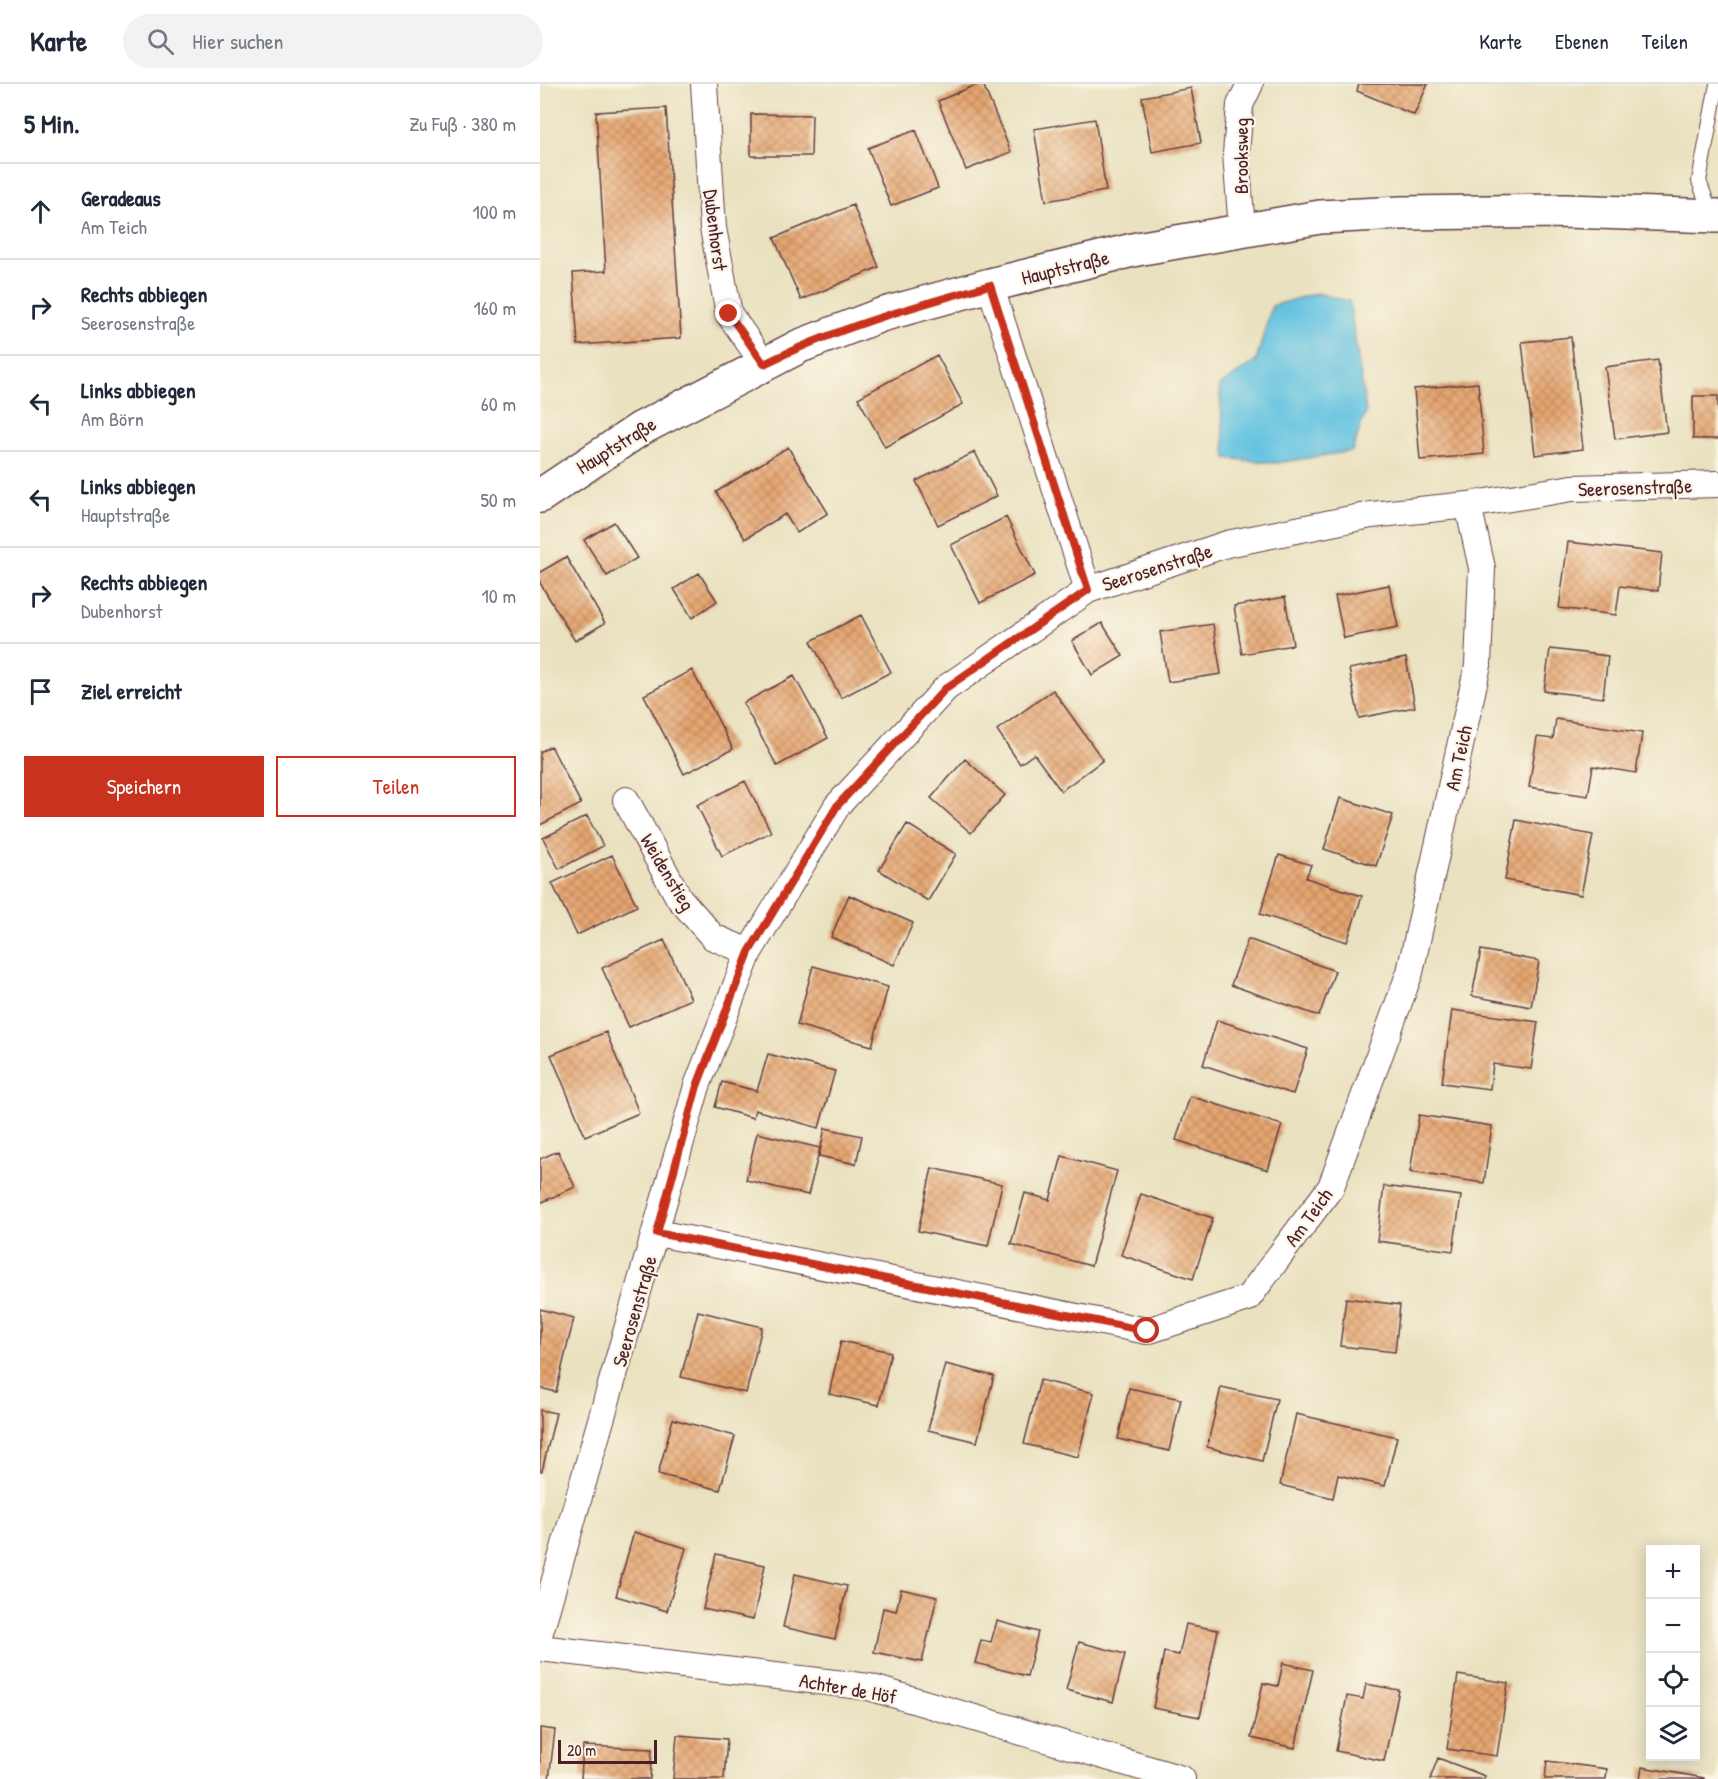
<!DOCTYPE html>
<html lang="de">
<meta charset="utf-8">
<style>
:root{--surface:#fff;--page:#f2f2f3;--text:#1f2937;--muted:#747a83;--line:#e0e1e3;--accent:#c8321e}
body{margin:0;font-family:"Patrick Hand",sans-serif;background:var(--page);color:var(--text)}
.controls{position:absolute;right:18px;bottom:18px;display:grid;overflow:hidden;border-radius:0px;box-shadow:0 3px 15px #0003}
.controls button{width:54px;height:54px;display:grid;place-items:center;padding:0;border:0;border-bottom:2px solid var(--line);background:var(--surface);color:var(--text);font:30px sans-serif}
.scale{position:absolute;left:18px;bottom:15px;width:99px;box-sizing:border-box;padding-left:6px;border:3px solid #4a1f2b;border-top:0;font-size:16px;line-height:21px;white-space:nowrap;color:#4a1f2b;-webkit-text-stroke:4px #fcf5e5;paint-order:stroke}
.stop{position:absolute;width:18px;height:18px;margin:-14px;border:4px solid #c8321e;border-radius:50%;background:#fff}
.stop.end{background:#c8321e;border-color:#fff;box-shadow:0 2px 6px #0008}
.list{margin:0;padding:0;list-style:none}
h2{display:flex;justify-content:space-between;align-items:center;height:78px;margin:0;padding:0 24px;font-size:26px}
h2 small{font-size:20px;font-weight:400;color:var(--muted)}
.list li{display:grid;grid-template-columns:39px 1fr auto;gap:18px;align-items:center;box-sizing:border-box;height:96px;padding:0 24px;border-top:2px solid var(--line)}
.list b{display:block;font-size:22px;white-space:nowrap}
.list p{margin:0;font-size:20px;white-space:nowrap;color:var(--muted)}
.list em{font-size:20px;font-style:normal;color:var(--muted)}
.actions{display:flex;gap:12px;padding:18px 24px}
.actions a{flex:1;padding:14px 0;border:2px solid var(--accent);border-radius:0px;text-align:center;font-size:21px;color:var(--accent)}
.actions .main{background:var(--accent);color:#fff}
.icon{flex:none;width:33px;height:33px;fill:none;stroke:currentColor;stroke-width:2;stroke-linecap:round;stroke-linejoin:round}
.map{position:relative;flex:none;width:1178px;height:1695px;overflow:hidden}
header{display:flex;align-items:center;gap:36px;box-sizing:border-box;height:84px;padding:0 30px;background:var(--surface);border-bottom:2px solid var(--line)}
header strong{font-size:28px}
nav{display:flex;gap:33px;margin-inline-start:auto;font-size:21px}
.search{width:420px;height:54px;background:var(--page);display:flex;align-items:center;gap:15px;box-sizing:border-box;padding:0 21px;border-radius:33px;color:var(--muted);font-size:22px}
main{display:flex}
aside{flex:1;background:var(--surface)}
.map>svg:first-child{display:block}
.water{fill:#62c2e0;stroke:#567086;stroke-width:1.5}
.building{fill:url(#building-cross-hatch)}
.lines{fill:none;stroke-linecap:round;stroke-linejoin:round}
.lane-casing{stroke:#623c41;stroke-width:16}
.street-casing{stroke:#623c41;stroke-width:28}
.secondary-casing{stroke:#623c41;stroke-width:36}
.lane{stroke:#fff;stroke-width:14}
.street{stroke:#fff;stroke-width:26}
.secondary{stroke:#fff;stroke-width:33}
.route{stroke:#c8321e;stroke-width:8}
.labels{text-anchor:middle;dominant-baseline:central;stroke-width:4.5;stroke-linejoin:round;paint-order:stroke}
.street-label{font-size:20px;fill:#4a1f2b;stroke:#fcf5e5}
</style>
<header>
<strong>Karte</strong>
<div class="search"><svg class="icon" aria-label="search" viewBox="0 0 24 24"><circle cx="10" cy="10" r="6"/><path d="M15 15l6 6"/></svg>Hier suchen</div>
<nav><a>Karte</a><a>Ebenen</a><a>Teilen</a></nav>
</header>
<main>
<aside>
<h2>5 Min.<small>Zu Fuß · 380 m</small></h2>
<ul class="list">
<li><svg class="icon" aria-label="ahead" viewBox="0 0 24 24"><path d="M12 20V5M6 11l6-6 6 6"/></svg><div><b>Geradeaus</b><p>Am Teich</p></div><em>100 m</em></li>
<li><svg class="icon" aria-label="right" viewBox="0 0 24 24"><path d="M7 20v-9h11M14 6l5 5-5 5"/></svg><div><b>Rechts abbiegen</b><p>Seerosenstraße</p></div><em>160 m</em></li>
<li><svg class="icon" aria-label="left" viewBox="0 0 24 24"><path d="M17 20v-9H6M10 6l-5 5 5 5"/></svg><div><b>Links abbiegen</b><p>Am Börn</p></div><em>60 m</em></li>
<li><svg class="icon" aria-label="left" viewBox="0 0 24 24"><path d="M17 20v-9H6M10 6l-5 5 5 5"/></svg><div><b>Links abbiegen</b><p>Hauptstraße</p></div><em>50 m</em></li>
<li><svg class="icon" aria-label="right" viewBox="0 0 24 24"><path d="M7 20v-9h11M14 6l5 5-5 5"/></svg><div><b>Rechts abbiegen</b><p>Dubenhorst</p></div><em>10 m</em></li>
<li><svg class="icon" aria-label="arrive" viewBox="0 0 24 24"><path d="M6 21V4h12l-3 4 3 4H6"/></svg><div><b>Ziel erreicht</b></div></li>
</ul>
<div class="actions"><a class="main">Speichern</a><a>Teilen</a></div>
</aside>
<div class="map">
<svg width="1178" height="1695" viewBox="0 0 1178 1695">
<defs>
<pattern id="building-cross-hatch" width="8" height="8" patternUnits="userSpaceOnUse" patternTransform="scale(1.5)"><rect width="8" height="8" fill="#e6a671"/><path d="M0 0l8 8M0 8l8-8" fill="none" stroke="#bc875d"/></pattern>
</defs>
<rect width="100%" height="100%" fill="#fcf5e5"/>
<filter id="ink" filterUnits="userSpaceOnUse"><feTurbulence type="fractalNoise" baseFrequency=".0167" numOctaves="2"/><feDisplacementMap in="SourceGraphic" scale="12" xChannelSelector="R" yChannelSelector="G"/><feConvolveMatrix kernelMatrix="1 2 1 2 8 2 1 2 1" color-interpolation-filters="sRGB"/></filter>
<filter id="wash" filterUnits="userSpaceOnUse"><feTurbulence type="fractalNoise" baseFrequency=".008" numOctaves="4" result="noise"/><feDisplacementMap in="SourceGraphic" scale="24" xChannelSelector="R" yChannelSelector="G"/><feGaussianBlur stdDeviation="1.35" result="paint"/><feColorMatrix in="noise" values="0 0 0 0 0 0 0 0 0 0 0 0 0 0 0 0 0 1.4 0 .05"/><feComposite in="paint" operator="in"/></filter>
<g filter="url(#wash)">
<rect width="100%" height="100%" fill="#e9e1bf"/>
<path class="water" d="M776 209 809 217 826 327 812 367 736 379 686 374 679 302 716 277 732 222Z"/>
<g id="blocks">
<path class="building" d="M438 0H443L471 68 426 86 398 17Z
M819 0H888L874 31 817 7Z
M651 4 661 59 612 68 602 13Z
M126 24 141 254 38 261 33 189 66 187 56 28Z
M211 30 272 31 271 72H211Z
M555 35 566 107 506 117 494 45Z
M376 46 398 104 351 122 328 64Z
M313 121 339 183 261 216 234 154Z
M1031 253 1043 365 995 371 982 258Z
M397 271 423 320 345 363 318 314Z
M1118 276 1127 348 1075 355 1065 283Z
M938 299 944 370 880 376 874 305Z
M1153 312H1178V355H1153Z
M248 363 288 429 257 449 245 430 205 455 176 408Z
M435 368 457 412 398 441 376 397Z
M466 433 495 491 440 519 411 461Z
M74 438 97 474 67 492 44 456Z
M1028 458 1122 469 1118 507 1080 502 1076 531 1019 524Z
M26 473 65 539 35 557 0 499V488Z
M159 489 177 517 152 534 134 505Z
M849 501 858 543 804 554 795 512Z
M745 513 753 561 702 570 694 522Z
M321 531 351 588 301 614 271 557Z
M562 539 583 572 552 591 532 557Z
M673 540 681 590 628 598 620 548Z
M1010 565 1068 572 1063 614 1004 607Z
M866 574 875 623 819 634 809 585Z
M152 586 193 665 144 690 104 611Z
M254 592 288 654 237 682 203 619Z
M513 606 563 676 521 707 494 670 480 680 457 646Z
M1016 635 1102 649 1096 689 1053 682 1048 712 989 703 997 653 1013 655Z
M11 662 41 720 0 741V668Z
M425 675 465 711 431 749 391 714Z
M205 697 231 748 182 772 157 721Z
M800 714 853 731 836 782 784 765Z
M47 732 63 762 19 785 3 754Z
M976 736 1053 751 1041 811 965 796Z
M367 740 416 770 388 817 339 786Z
M72 771 97 822 37 851 12 799Z
M739 771 771 781 766 794 822 812 807 858 720 830Z
M309 811 373 839 354 881 291 853Z
M708 855 795 887 779 932 691 901Z
M124 856 151 915 89 943 62 884Z
M941 866 999 877 991 923 932 912Z
M273 882 348 903 332 962 257 941Z
M912 926 998 938 991 985 953 980 950 1005 902 999Z
M677 936 768 965 753 1010 663 981Z
M66 948 99 1029 45 1052 11 971Z
M228 970 295 987 279 1044 215 1026 213 1034 175 1023 182 998 217 1007Z
M650 1012 742 1041 728 1086 636 1056Z
M879 1031 952 1042 944 1099 870 1088Z
M285 1044 322 1052 316 1080 279 1072Z
M217 1049 280 1064 268 1111 206 1096Z
M18 1067 35 1103 0 1119V1075Z
M522 1072 577 1087 551 1182 471 1160 485 1109 510 1116Z
M392 1084 462 1100 448 1162 378 1147Z
M844 1102 921 1112 913 1167 837 1157Z
M601 1110 673 1134 653 1195 581 1171Z
M806 1214 860 1221 855 1268 800 1262Z
M0 1225 34 1234 16 1308 0 1304Z
M158 1227 222 1243 206 1309 141 1293Z
M301 1257 351 1268 339 1321 289 1310Z
M405 1280 454 1292 437 1358 388 1346Z
M500 1296 554 1309 538 1373 484 1360Z
M681 1303 737 1315 722 1377 667 1363Z
M589 1304 641 1315 629 1367 578 1355Z
M0 1326 16 1329 2 1387H0Z
M756 1330 857 1353 845 1402 798 1391 793 1414 740 1401Z
M133 1335 195 1352 180 1406 118 1390Z
M94 1448 146 1464 127 1527 76 1512Z
M176 1470 225 1481 213 1536 163 1525Z
M255 1490 307 1502 295 1555 243 1543Z
M361 1505 397 1513 382 1578 334 1568 343 1524 356 1527Z
M457 1537 498 1548 487 1592 435 1579 441 1556 451 1558Z
M646 1540 678 1546 660 1633 613 1624 624 1568 639 1571Z
M539 1558 585 1570 573 1618 526 1606Z
M743 1579 773 1586 755 1664 711 1654 723 1599 738 1602Z
M918 1591 968 1599 957 1672 907 1665Z
M826 1600 859 1606 844 1677 796 1667 807 1612 823 1615Z
M0 1644 15 1646 9 1695H0Z
M137 1651 187 1655 184 1695H133Z
M43 1662 112 1665 110 1695H41Z
M898 1674 945 1692 944 1695H890Z
M1007 1677 1067 1685 1066 1695H1005Z
M1102 1683 1164 1694V1695H1100Z"/>
</g>
</g>
<g filter="url(#ink)">
<use href="#blocks" fill-opacity="0" stroke="#623c41" stroke-width="1.5"/>
<g class="lines">
<defs>
<path id="lane" d="M1171 130 1159 97 1177 0"/>
<path id="street" d="M164 0 173 144 189 230 224 280
M702 145 696 70 700 21 710 0
M450 201 548 506
M86 716 139 814 173 853 209 868
M117 1149 607 1247 708 1214 791 1103 870 888 938 581 942 484 928 421
M0 1548 157 1002 209 868 297 722 406 604 548 506 687 460 831 431 928 421 1032 404 1178 400
M0 1564 329 1603 642 1695"/>
<path id="secondary" d="M0 412 100 345 260 262 341 231 450 201 597 165 780 133 861 129 1026 127 1178 132"/>
</defs>
<use href="#lane" class="lane-casing"/>
<use href="#street" class="street-casing"/>
<use href="#secondary" class="secondary-casing"/>
<use href="#lane" class="lane"/>
<use href="#street" class="street"/>
<use href="#secondary" class="secondary"/>
</g>
</g>
<g class="lines" filter="url(#ink)">
<path class="route" d="M189 230 224 280C296 244 372 223 450 201L548 506 406 604 297 722 209 868 157 1002 117 1149 607 1247"/>
</g>
<g class="labels">
<g class="street-label">
<text transform="translate(700 72) rotate(-90)">Brooksweg</text>
<text transform="translate(176 146) rotate(83)">Dubenhorst</text>
<text transform="translate(525 183) rotate(-14)">Hauptstraße</text>
<text transform="translate(76 361) rotate(-32)">Hauptstraße</text>
<text transform="translate(1095 403) rotate(-2)">Seerosenstraße</text>
<text transform="translate(617 483) rotate(-18)">Seerosenstraße</text>
<text transform="translate(918 674) rotate(-78)">Am Teich</text>
<text transform="translate(128 788) rotate(59)">Weidenstieg</text>
<text transform="translate(768 1133) rotate(-54)">Am Teich</text>
<text transform="translate(94 1227) rotate(-74)">Seerosenstraße</text>
<text transform="translate(308 1604) rotate(10)">Achter de Höf</text>
</g>
</g>
</svg>
<div class="controls">
<button>+</button>
<button>−</button>
<button><svg class="icon" aria-label="locate" viewBox="0 0 24 24"><circle cx="12" cy="12" r="6"/><path d="M12 2v4M12 18v4M2 12h4M18 12h4"/></svg></button>
<button><svg class="icon" aria-label="layers" viewBox="0 0 24 24"><path d="M12 4l9 5-9 5-9-5zM3 14l9 5 9-5"/></svg></button>
</div>
<div class="scale">20 m</div>
<div class="stop" style="left:607px;top:1247px"></div>
<div class="stop end" style="left:189px;top:230px"></div>
</div>
</main>
